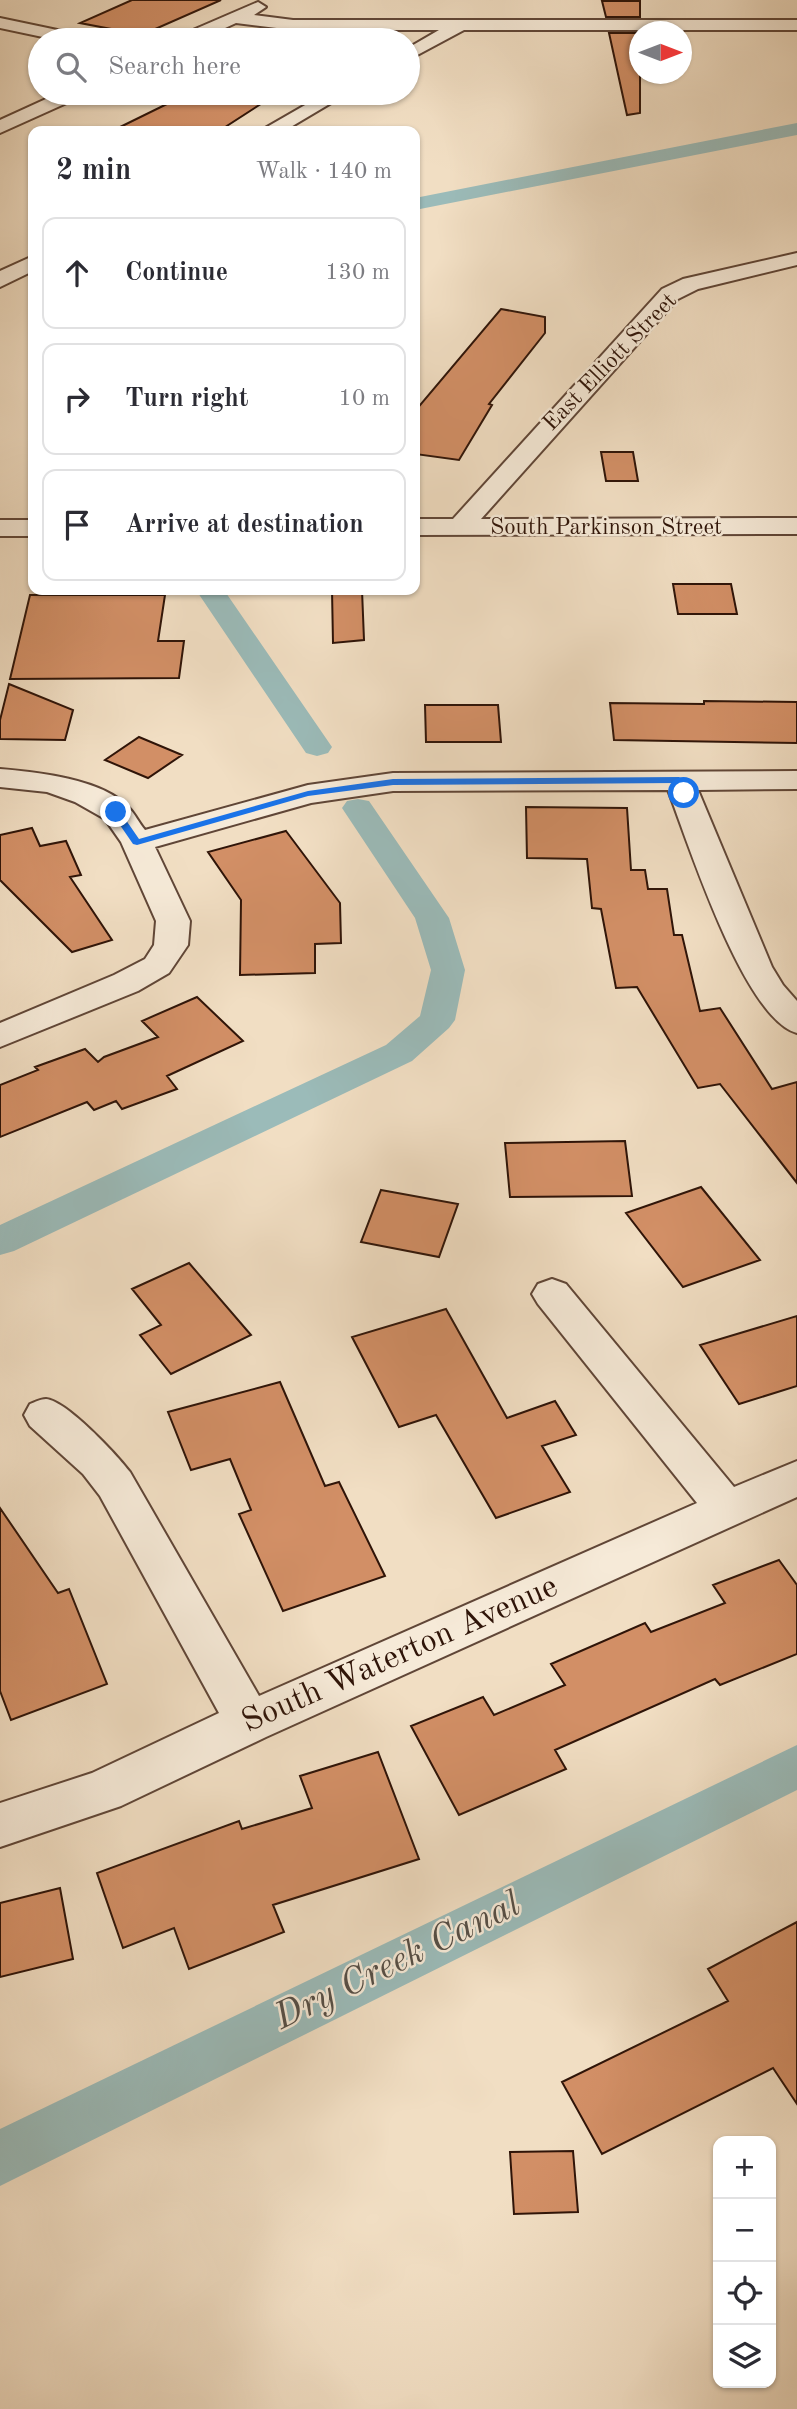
<!DOCTYPE html>
<meta charset="utf-8">
<style>
:root{--surface:#fff;--page:#f2f2f3;--text:#2b2b33;--muted:#7c7c81;--line:#e1e1e2}
body{margin:0;font-family:"Old Standard TT",serif;background:var(--page);color:var(--text)}
.controls{position:absolute;right:21px;bottom:21px;display:grid;overflow:hidden;border-radius:14px;box-shadow:0 2px 5px #0004}
.controls button{width:63px;height:63px;display:grid;place-items:center;padding:0;border:0;border-bottom:2px solid var(--line);background:var(--surface);color:var(--text);font:35px sans-serif}
.compass{position:absolute;left:629px;top:21px;width:63px;height:63px;border-radius:50%;background:var(--surface);box-shadow:0 2px 5px #0004;rotate:90deg}
.stop{position:absolute;width:21px;height:21px;margin:-16px;border:5px solid #1a73e8;border-radius:50%;background:#fff}
.stop.end{background:#1a73e8;border-color:#fff;box-shadow:0 2px 7px #0008}
.list{margin:0;padding:0;list-style:none}
h2{display:flex;justify-content:space-between;align-items:center;height:91px;margin:0;padding:0 28px;font-size:30px}
h2 small{font-size:23px;font-weight:400;color:var(--muted)}
.list li{display:grid;grid-template-columns:46px 1fr auto;gap:21px;align-items:center;box-sizing:border-box;height:112px;margin:0 14px 14px;padding:0 14px;border:2px solid var(--line);border-radius:14px}
.list b{display:block;font-size:26px;white-space:nowrap}
.list em{font-size:23px;font-style:normal;color:var(--muted)}
.icon{flex:none;width:38px;height:38px;fill:none;stroke:currentColor;stroke-width:2;stroke-linecap:round;stroke-linejoin:round}
.map{position:relative;flex:none;width:797px;height:2409px;overflow:hidden}
.search{position:absolute;background:var(--surface);box-shadow:0 2px 5px #0004;left:28px;top:28px;width:392px;height:77px;display:flex;align-items:center;gap:18px;box-sizing:border-box;padding:0 24px;border-radius:38px;color:var(--muted);font-size:26px}
.panel{position:absolute;background:var(--surface);box-shadow:0 2px 5px #0004;left:28px;top:126px;width:392px;height:469px;border-radius:14px}
.map>svg:first-child{display:block}
.lines{fill:none;stroke-linecap:round;stroke-linejoin:round}
.canal{fill:#9bbbb9;fill-rule:evenodd}
.building{fill:#d28f66;stroke:#2f1408;stroke-width:2}
.minor-casing{stroke:#604637;stroke-width:4}
.minor{fill:#f6ead8;fill-rule:evenodd}
.route{fill:#1a73e8}
.labels{text-anchor:middle;dominant-baseline:central;stroke-width:5;stroke-linejoin:round;paint-order:stroke}
.far-street-label{font-size:23px;fill:#2f1408;stroke:#f6ead8}
.near-street-label{font-size:33px;fill:#2f1408;stroke:#f6ead8}
.near-water-label{font-size:37px;font-style:italic;fill:#554e46;stroke:#f6ead8}
</style>
<div class="map">
<svg width="797" height="2409" viewBox="0 0 797 2409">
<rect width="100%" height="100%" fill="#f1dec3"/>
<filter id="stains"><feTurbulence type="fractalNoise" baseFrequency=".00286" numOctaves="4"/><feColorMatrix values="0 0 0 0 .2 0 0 0 0 .09 0 0 0 0 .02 0 0 0 .5 -.17"/></filter>
<radialGradient id="worn" r=".72"><stop offset=".6" stop-color="#630" stop-opacity="0"/><stop offset="1" stop-color="#630" stop-opacity=".3"/></radialGradient>
<g class="lines">
<path class="canal" d="M797 123V135L415 210V198Z
M196 590H224L332 747 328 753 317 756 306 753Z
M358 799 369 801 449 918 465 970 455 1020 449 1028 412 1061 14 1251 0 1255V1225L386 1045 420 1016 431 970 415 918 342 808 347 801Z
M797 1745V1790L0 2186V2129Z"/>
</g>
<path class="building" d="M132 0H221L153 30 127 32 80 23Z
M602 1H640V17H606Z
M609 33H640V113L627 115Z
M172 93 267 100 219 131H112L169 103Z
M501 309 545 317V333L489 404 492 405 459 460 415 454V411Z
M601 452H633L638 481H606Z
M673 584H731L737 614H678Z
M332 590H362L364 640 333 643Z
M30 595H165L158 641H184L179 678 10 679Z
M9 684 73 710 65 740 0 739V720Z
M704 701 797 702V743L614 740 610 703 704 704Z
M425 705H498L501 742H426Z
M139 737 182 755 148 778 105 760Z
M526 807 627 808 631 870H645L648 889H667L674 935H682L700 1011 720 1008 772 1089 797 1082V1183L720 1084 698 1088 637 987 616 988 601 909 592 908 587 859 527 858Z
M32 828 40 846 66 841 81 875 70 877 112 940 72 952 0 880V835Z
M286 831 340 903 341 943 315 944V973L240 975 241 900 208 852Z
M197 997 243 1041 167 1076 177 1089 122 1109 116 1101 94 1110 87 1102 0 1137V1085L38 1070 35 1067 85 1049 98 1062 104 1057 158 1037 142 1021Z
M625 1141 632 1196 510 1197 505 1143Z
M701 1187 760 1260 683 1287 626 1213Z
M381 1190 458 1204 439 1257 361 1242Z
M189 1263 251 1335 171 1374 140 1335 161 1325 132 1289Z
M446 1309 507 1418 555 1401 576 1435 542 1446 570 1492 496 1518 436 1415 399 1427 352 1337Z
M797 1316V1386L739 1404 700 1345Z
M280 1382 325 1486 339 1482 385 1576 283 1611 239 1514 251 1510 230 1459 191 1470 168 1412Z
M0 1508 58 1593 69 1589 107 1684 11 1720 0 1691Z
M779 1560 797 1585V1654L720 1685 715 1679 555 1750 566 1769 459 1815 411 1726 483 1697 494 1715 565 1685 551 1664 645 1623 651 1632 725 1603 713 1585Z
M378 1752 419 1859 273 1905 284 1932 189 1969 174 1928 123 1948 97 1873 239 1821 242 1829 312 1808 300 1776Z
M60 1888 73 1959 0 1977V1903Z
M797 1922V2104L773 2068 602 2154 562 2082 728 2001 708 1969Z
M573 2151 578 2212 514 2214 510 2152Z"/>
<g class="lines">
<defs>
<path id="minor" d="M258 2 266 7 254 15 293 20H797V30H464L408 60V48L439 30H293L236 23 199 40H176L179 36Z
M0 18 81 35 90 40H57L0 28Z
M59 93H82L80 97 0 133V120Z
M326 93H348L284 131H260Z
M797 253V265L698 289 678 299 481 519 797 518V534L415 535V519H453L662 289 683 279Z
M33 256V271L0 287V271Z
M0 520H33V536H0Z
M0 769C36 772 104 779 129 808 135 814 139 823 145 830L308 785 393 773 797 771V789L698 790 772 967 783 985 797 1001V1033C744 1019 688 842 668 790L393 791 311 803 155 847 190 921 188 945 169 973 138 991 0 1047V1023L114 975 145 959 154 945 156 921 121 842 105 819 75 802 47 792 0 787Z
M552 1279 566 1284 734 1487 797 1461V1497L266 1737 121 1806 0 1847V1803L92 1773 219 1713 100 1496 83 1474 30 1426 24 1415 30 1404C35 1402 41 1399 46 1399 67 1401 117 1455 130 1472L259 1696 697 1503 538 1304 532 1294 538 1284Z"/>
</defs>
<use href="#minor" class="minor-casing"/>
<use href="#minor" class="minor"/>
</g>
<path class="route" d="M679 777 684 780 688 795H681L676 783 393 785 308 796 137 845 133 844 111 812 119 810 139 839 308 791 393 779Z"/>
<g class="labels">
<g class="far-street-label">
<text transform="translate(610 362) rotate(-46)">East Elliott Street</text>
<text x="606" y="527">South Parkinson Street</text>
</g>
<g class="near-street-label">
<text transform="translate(400 1655) rotate(-24)">South Waterton Avenue</text>
</g>
<g class="near-water-label">
<text transform="translate(398 1962) rotate(-26)">Dry Creek Canal</text>
</g>
</g>
<rect width="100%" height="100%" filter="url(#stains)"/>
<rect width="100%" height="100%" fill="url(#worn)"/>
</svg>
<div class="controls">
<button>+</button>
<button>−</button>
<button><svg class="icon" aria-label="locate" viewBox="0 0 24 24"><circle cx="12" cy="12" r="6"/><path d="M12 2v4M12 18v4M2 12h4M18 12h4"/></svg></button>
<button><svg class="icon" aria-label="layers" viewBox="0 0 24 24"><path d="M12 4l9 5-9 5-9-5zM3 14l9 5 9-5"/></svg></button>
</div>
<svg class="compass" viewBox="-18 -18 36 36"><path d="M0-13l5 13h-10z" fill="#e53935"/><path d="M0 13l5-13h-10z" fill="#7c7c81"/></svg>
<div class="stop" style="left:684px;top:793px"></div>
<div class="stop end" style="left:116px;top:812px"></div>
<div class="search"><svg class="icon" aria-label="search" viewBox="0 0 24 24"><circle cx="10" cy="10" r="6"/><path d="M15 15l6 6"/></svg>Search here</div>
<section class="panel">
<h2>2 min<small>Walk · 140 m</small></h2>
<ul class="list">
<li><svg class="icon" aria-label="ahead" viewBox="0 0 24 24"><path d="M12 20V5M6 11l6-6 6 6"/></svg><div><b>Continue</b></div><em>130 m</em></li>
<li><svg class="icon" aria-label="right" viewBox="0 0 24 24"><path d="M7 20v-9h11M14 6l5 5-5 5"/></svg><div><b>Turn right</b></div><em>10 m</em></li>
<li><svg class="icon" aria-label="arrive" viewBox="0 0 24 24"><path d="M6 21V4h12l-3 4 3 4H6"/></svg><div><b>Arrive at destination</b></div></li>
</ul>
</section>
</div>
